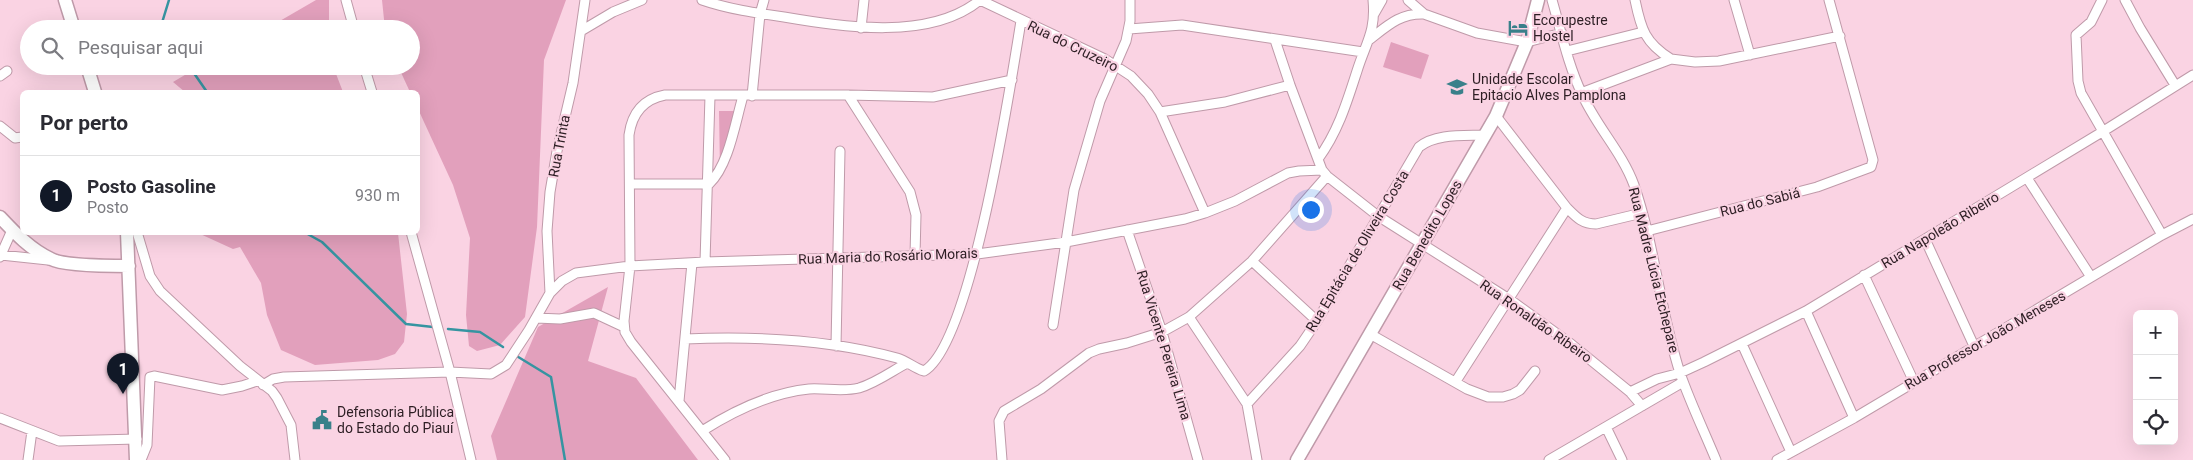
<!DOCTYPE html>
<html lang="pt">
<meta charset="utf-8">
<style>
:root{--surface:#fff;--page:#f2f2f3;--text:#2b2b33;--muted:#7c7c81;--line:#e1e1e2;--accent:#111827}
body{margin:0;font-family:Roboto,sans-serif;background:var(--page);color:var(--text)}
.controls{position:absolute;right:15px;bottom:15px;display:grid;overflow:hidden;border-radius:8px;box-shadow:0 5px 20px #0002}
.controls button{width:45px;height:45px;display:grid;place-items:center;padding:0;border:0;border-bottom:1px solid var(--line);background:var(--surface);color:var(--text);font:25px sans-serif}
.you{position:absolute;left:1310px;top:209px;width:18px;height:18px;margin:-12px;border:4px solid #fff;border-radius:50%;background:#1a73e8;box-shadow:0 0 0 8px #1a73e833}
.badge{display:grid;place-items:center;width:32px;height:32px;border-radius:50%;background:var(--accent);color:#fff;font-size:16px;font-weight:700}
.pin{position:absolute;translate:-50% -41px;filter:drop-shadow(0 1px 2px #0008)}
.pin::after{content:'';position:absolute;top:26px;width:18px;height:15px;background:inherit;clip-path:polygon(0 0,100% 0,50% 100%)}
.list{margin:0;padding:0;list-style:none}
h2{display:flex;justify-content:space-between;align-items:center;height:65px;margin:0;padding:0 20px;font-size:21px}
h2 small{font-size:16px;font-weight:400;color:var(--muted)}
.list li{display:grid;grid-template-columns:32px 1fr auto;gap:15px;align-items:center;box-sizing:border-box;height:80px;padding:0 20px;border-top:1px solid var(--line)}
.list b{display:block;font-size:19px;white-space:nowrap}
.list p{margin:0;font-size:16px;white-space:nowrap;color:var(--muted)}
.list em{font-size:16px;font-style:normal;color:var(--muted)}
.icon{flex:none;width:28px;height:28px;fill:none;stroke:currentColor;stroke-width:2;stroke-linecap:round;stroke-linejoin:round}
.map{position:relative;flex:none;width:2193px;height:460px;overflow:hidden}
.search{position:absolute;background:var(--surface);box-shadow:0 5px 20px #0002;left:20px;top:20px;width:400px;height:55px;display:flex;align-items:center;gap:12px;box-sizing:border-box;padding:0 18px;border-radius:28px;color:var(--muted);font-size:19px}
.panel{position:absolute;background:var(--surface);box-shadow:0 5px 20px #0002;left:20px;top:90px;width:400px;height:145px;border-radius:8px}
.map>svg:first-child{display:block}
.green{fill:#e2a0bc}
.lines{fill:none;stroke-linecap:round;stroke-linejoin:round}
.stream{stroke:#3694a1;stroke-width:2.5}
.street-casing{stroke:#bf9aa9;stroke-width:11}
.secondary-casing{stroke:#bf9aa9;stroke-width:15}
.street{stroke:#fff;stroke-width:9}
.secondary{stroke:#fff;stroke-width:12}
.labels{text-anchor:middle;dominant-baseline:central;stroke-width:4.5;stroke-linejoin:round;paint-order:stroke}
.poi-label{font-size:14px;fill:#2d1e24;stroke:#fad3e3;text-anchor:start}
.street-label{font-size:14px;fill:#2d1e24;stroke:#fad3e3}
</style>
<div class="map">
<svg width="2193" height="460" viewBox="0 0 2193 460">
<rect width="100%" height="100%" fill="#fad3e3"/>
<path class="green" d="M316 0H329V29H266Z
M382 0H566L544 60 537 227 525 317 500 345 477 351 469 346 466 315 470 238 453 185 418 109V92H410L398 66H411V29H385Z
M1391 42 1429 55 1421 79 1383 67Z
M200 66H333L343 92H185L173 82Z
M719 111H737L720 172Z
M198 233H398L407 314 404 342 395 354 378 360 315 365 281 350 267 315 261 283 240 247 233 249Z
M608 287 588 361 636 378 698 460H497L491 436 538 327Z"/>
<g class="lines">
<path class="stream" d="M162 29 161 26 169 0
M189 66 207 92
M304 232 322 242 406 324 433 327
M448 329 480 332 503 347
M515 355 551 377 565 460"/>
<defs>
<path id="street" d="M346 0 354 29
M702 0C728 9 756 13 784 17 843 27 930 41 980 0
M980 0 1105 59 1131 76 1148 94 1160 112 1205 213
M1408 0 1424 14
M1552 0C1561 31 1568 65 1582 94 1596 126 1622 152 1634 185 1655 246 1660 311 1680 373 1690 402 1704 431 1716 460
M1635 0C1641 29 1645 43 1671 59
M1734 0 1750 55
M2102 0 2091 22 2076 35 2078 81 2081 93 2162 235
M2125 0 2140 28 2175 85
M1374 14 1382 0
M861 28 864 0
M1129 29 1182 25 1363 52
M581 31 613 12 642 0
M1275 40 1290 85 1322 170 1327 176 1378 216 1509 299 1571 344 1630 392 1642 406
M1369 40C1387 26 1400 13 1424 14L1477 33 1527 42 1562 33
M1567 51 1643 32
M364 66 372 92
M0 76 7 71
M1581 93 1671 59 1695 62 1719 61 1840 36
M848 95 910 192 916 215 915 256
M752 96 760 14 764 0
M1160 112 1225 102 1290 85
M1496 116 1567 208C1576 217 1582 224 1596 224L1642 213
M0 126 15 138 22 137
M1318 159C1338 132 1347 102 1357 71 1366 42 1376 32 1373 0
M2027 178 2091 277
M630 184H709C729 165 735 123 743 96
M1127 230 1162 332 1198 460
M1647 231 1817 187 1871 167 1873 160 1829 0
M137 232 150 276 160 291 240 366 272 391 277 398 291 425 295 460
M411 232 450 372 471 460
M1925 239 1974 346
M1 255 48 260
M0 257 12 230
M1252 261 1317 321
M705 262 710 96
M1864 275 1914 382
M550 293 547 231 550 192 557 151 573 83 585 0
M1806 311 1854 418
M1189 317 1247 404 1257 460
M536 318 560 319 594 313 624 327
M1053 325 1074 190 1100 101 1126 41 1130 21V0
M1370 334 1467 389 1488 397H1503L1513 394 1520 390 1535 371
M685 339C755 336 828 339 897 358 907 361 914 368 924 371 972 344 1011 81 1021 21
M1742 344 1791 452
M836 346 840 151
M1456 381 1567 208
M263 385 273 379 284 377 450 372 491 374 506 365 529 330 550 293 562 281 576 273 630 266 705 262 977 254 1066 242 1185 219 1205 213 1235 201 1288 173 1299 171 1322 170
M1630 392 1657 379 1680 373 1704 362 1806 311 2102 132 2193 75
M679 401 692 263
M1247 404 1300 346 1317 321 1419 147C1436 133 1465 136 1486 135
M0 418 59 441 137 439
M1606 427 1622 460
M702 431C735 410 770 393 809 389 825 388 843 392 859 388 876 383 892 371 907 363
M28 460 32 431
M141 460 147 445 150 377 154 376 222 390 242 386 257 381
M725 460 631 342 625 332 624 321 630 266 629 135C632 113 644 99 665 95H848L933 97 1012 80
M1002 460 999 421 1004 411 1041 389 1089 353 1099 349 1127 343 1162 332 1189 317 1252 261 1327 176
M1549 460 1683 382
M1777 460 1854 418 2162 235 2193 219"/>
<path id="secondary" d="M65 0 74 29
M87 66 95 92
M0 217C15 233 31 250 51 259 64 266 112 266 129 266
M127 232 136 460
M1297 460 1496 116 1527 42 1538 0"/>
</defs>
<use href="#street" class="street-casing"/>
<use href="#secondary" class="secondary-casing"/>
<use href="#street" class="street"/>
<use href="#secondary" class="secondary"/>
</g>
<defs>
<symbol id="hotel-bare" viewBox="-9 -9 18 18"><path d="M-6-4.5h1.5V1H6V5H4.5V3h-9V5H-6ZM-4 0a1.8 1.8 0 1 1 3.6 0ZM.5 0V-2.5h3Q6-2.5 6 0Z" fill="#39808a" stroke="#fad3e3" stroke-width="2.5" paint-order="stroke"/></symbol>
<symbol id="school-bare" viewBox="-9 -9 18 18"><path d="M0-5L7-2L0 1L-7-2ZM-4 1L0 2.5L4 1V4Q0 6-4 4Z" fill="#39808a" stroke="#fad3e3" stroke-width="2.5" paint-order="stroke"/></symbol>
<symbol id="civic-bare" viewBox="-9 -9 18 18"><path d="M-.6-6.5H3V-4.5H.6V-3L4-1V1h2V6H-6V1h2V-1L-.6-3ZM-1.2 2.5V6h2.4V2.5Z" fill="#39808a" stroke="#fad3e3" stroke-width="2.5" paint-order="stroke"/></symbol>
</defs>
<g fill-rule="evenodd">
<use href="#hotel-bare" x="1504" y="14" width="28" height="28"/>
<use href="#school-bare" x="1443" y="73" width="28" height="28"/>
<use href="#civic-bare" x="308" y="406" width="28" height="28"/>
</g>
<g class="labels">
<g class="poi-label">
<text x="1533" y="20">Ecorupestre<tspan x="1533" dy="16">Hostel</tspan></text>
<text x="1472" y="79">Unidade Escolar<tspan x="1472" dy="16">Epitacio Alves Pamplona</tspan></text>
<text x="337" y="412">Defensoria Pública<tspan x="337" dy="16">do Estado do Piauí</tspan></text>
</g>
<g class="street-label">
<text transform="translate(1073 46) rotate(26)">Rua do Cruzeiro</text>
<text transform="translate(559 146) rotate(-79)">Rua Trinta</text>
<text transform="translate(1760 202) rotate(-14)">Rua do Sabiá</text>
<text transform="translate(1940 230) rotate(-31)">Rua Napoleão Ribeiro</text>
<text transform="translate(1427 235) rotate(-60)">Rua Benedito Lopes</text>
<text transform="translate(1357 251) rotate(-59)">Rua Epitácia de Oliveira Costa</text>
<text transform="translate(888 256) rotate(-2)">Rua Maria do Rosário Morais</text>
<text transform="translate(1654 270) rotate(76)">Rua Madre Lúcia Etchepare</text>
<text transform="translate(1536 321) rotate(35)">Rua Ronaldão Ribeiro</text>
<text transform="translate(1985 340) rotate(-30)">Rua Professor João Meneses</text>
<text transform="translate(1164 345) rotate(73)">Rua Vicente Pereira Lima</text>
</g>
</g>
</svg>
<div class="controls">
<button>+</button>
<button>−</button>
<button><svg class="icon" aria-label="locate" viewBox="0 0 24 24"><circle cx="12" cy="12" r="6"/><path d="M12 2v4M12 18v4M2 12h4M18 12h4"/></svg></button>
</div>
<div class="you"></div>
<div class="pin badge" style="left:123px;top:394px">1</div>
<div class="search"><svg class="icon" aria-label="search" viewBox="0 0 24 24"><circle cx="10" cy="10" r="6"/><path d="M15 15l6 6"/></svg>Pesquisar aqui</div>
<section class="panel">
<h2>Por perto<small></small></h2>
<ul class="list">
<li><span class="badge">1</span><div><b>Posto Gasoline</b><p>Posto</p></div><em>930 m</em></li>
</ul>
</section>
</div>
